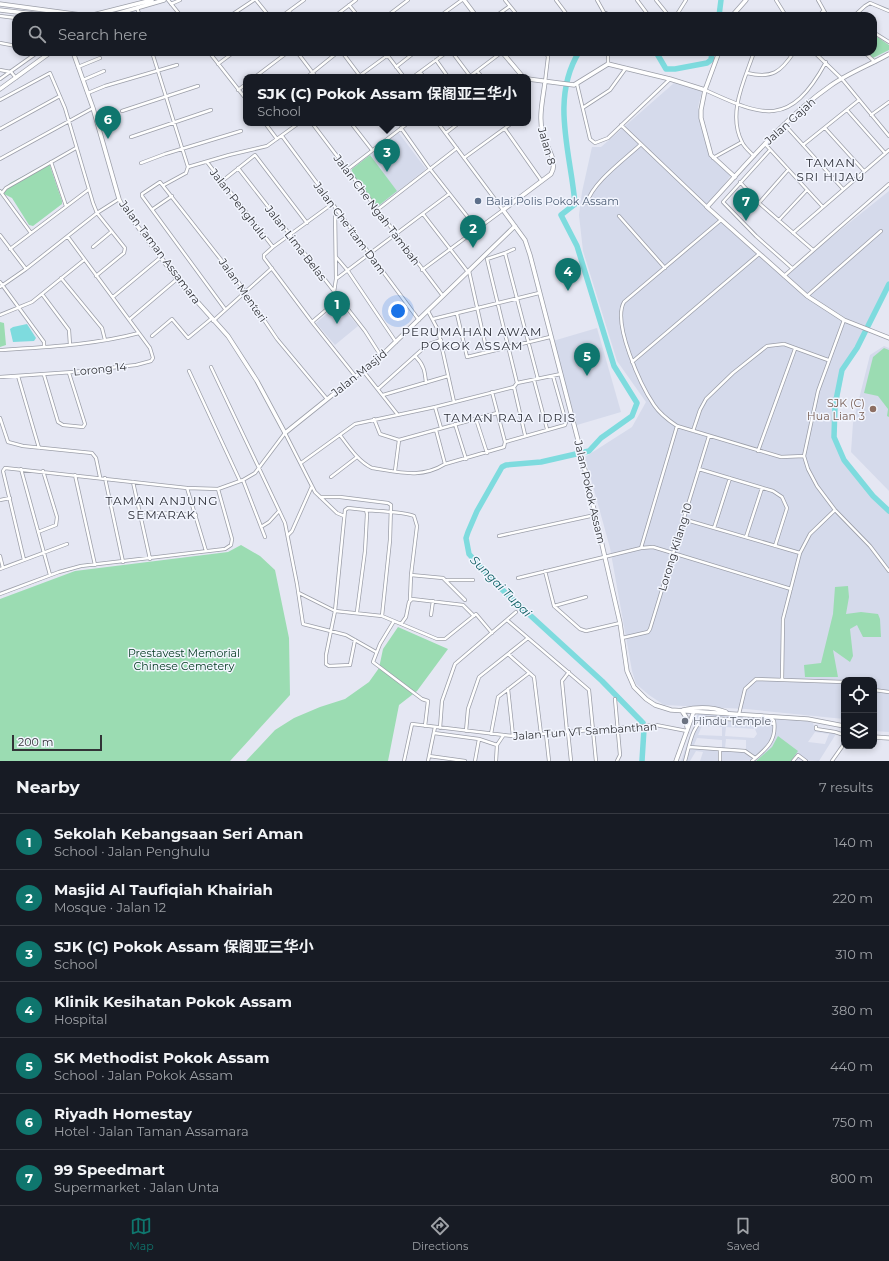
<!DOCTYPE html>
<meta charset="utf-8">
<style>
:root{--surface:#171b24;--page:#20242c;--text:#f1f3f6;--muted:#9ea1a6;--line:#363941;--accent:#0f766e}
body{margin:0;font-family:Montserrat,"Noto Sans SC",sans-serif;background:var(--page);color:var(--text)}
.controls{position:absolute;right:12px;bottom:12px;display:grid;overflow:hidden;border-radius:8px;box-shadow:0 2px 6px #0003}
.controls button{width:36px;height:36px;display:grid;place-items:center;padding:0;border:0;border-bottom:1px solid var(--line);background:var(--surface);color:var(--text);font:20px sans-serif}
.scale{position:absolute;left:12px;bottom:10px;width:90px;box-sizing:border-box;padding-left:4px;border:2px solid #323337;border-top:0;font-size:11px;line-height:14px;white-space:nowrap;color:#323337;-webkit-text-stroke:3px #f2f5fe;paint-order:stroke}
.you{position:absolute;left:398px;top:311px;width:14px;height:14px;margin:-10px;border:3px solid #fff;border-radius:50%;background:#1a73e8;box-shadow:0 0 0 6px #1a73e833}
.badge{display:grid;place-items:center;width:26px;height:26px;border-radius:50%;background:var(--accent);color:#fff;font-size:13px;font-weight:700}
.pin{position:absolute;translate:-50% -33px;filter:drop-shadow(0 1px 2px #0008)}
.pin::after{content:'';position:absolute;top:21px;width:14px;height:12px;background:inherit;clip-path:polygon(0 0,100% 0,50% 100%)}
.popup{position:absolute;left:243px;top:74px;width:288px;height:52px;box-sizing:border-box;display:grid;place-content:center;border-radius:8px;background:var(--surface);filter:drop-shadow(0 1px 3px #0005);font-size:13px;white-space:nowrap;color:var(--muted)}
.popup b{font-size:15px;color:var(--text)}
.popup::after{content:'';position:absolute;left:50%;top:100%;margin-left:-8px;border:8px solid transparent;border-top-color:var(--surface)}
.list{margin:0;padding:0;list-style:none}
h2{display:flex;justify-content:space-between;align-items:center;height:52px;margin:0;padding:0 16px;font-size:17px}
h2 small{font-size:13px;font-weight:400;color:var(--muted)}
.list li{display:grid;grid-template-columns:26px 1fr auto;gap:12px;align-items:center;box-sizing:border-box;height:56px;padding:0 16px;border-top:1px solid var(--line)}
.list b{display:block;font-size:15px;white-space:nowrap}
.list p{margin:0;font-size:13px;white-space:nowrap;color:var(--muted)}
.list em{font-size:13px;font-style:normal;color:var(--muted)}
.icon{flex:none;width:22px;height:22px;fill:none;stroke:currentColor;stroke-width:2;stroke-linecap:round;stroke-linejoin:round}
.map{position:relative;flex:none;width:889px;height:761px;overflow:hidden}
.search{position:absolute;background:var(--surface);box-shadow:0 2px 6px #0003;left:12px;right:12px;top:12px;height:44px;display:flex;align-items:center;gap:10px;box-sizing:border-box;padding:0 14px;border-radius:12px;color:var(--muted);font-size:15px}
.sheet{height:444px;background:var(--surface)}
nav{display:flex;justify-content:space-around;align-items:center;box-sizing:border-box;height:56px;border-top:1px solid var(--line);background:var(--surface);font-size:11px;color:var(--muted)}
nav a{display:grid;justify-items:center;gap:2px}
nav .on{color:var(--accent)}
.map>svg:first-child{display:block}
.built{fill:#d5daeb;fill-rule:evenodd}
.green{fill:#9bdcb2}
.water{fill:#7edbde}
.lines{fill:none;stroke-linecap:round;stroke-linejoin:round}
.river{stroke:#7edbde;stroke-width:5.5}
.street-casing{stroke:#9c9fa9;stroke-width:4}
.secondary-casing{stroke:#9c9fa9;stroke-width:5}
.street{stroke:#fff;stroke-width:2.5}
.secondary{stroke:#fff;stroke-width:3.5}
.service-dot{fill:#5c6f8a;stroke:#f2f5fe;stroke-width:1.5}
.education-dot{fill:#8d6e63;stroke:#f2f5fe;stroke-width:1.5}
.worship-dot{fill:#6b7280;stroke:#f2f5fe;stroke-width:1.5}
.labels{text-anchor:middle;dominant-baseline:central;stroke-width:3;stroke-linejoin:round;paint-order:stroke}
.street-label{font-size:11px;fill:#323337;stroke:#f2f5fe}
.service-label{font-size:11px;fill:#4e5e75;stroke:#f2f5fe;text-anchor:start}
.education-label{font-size:11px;fill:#785e54;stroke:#f2f5fe;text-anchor:end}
.park-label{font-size:11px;fill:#01371d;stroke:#f2f5fe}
.worship-label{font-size:11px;fill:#5b616d;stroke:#f2f5fe;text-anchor:start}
.neighbourhood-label{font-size:12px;letter-spacing:1px;fill:#2c2e37;stroke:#f2f5fe}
.water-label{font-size:12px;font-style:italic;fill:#106064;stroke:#f2f5fe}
</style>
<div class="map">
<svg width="889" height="761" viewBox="0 0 889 761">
<rect width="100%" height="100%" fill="#e5e7f3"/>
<path class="built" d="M674 83 702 91 698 107 708 152 731 175 708 206 784 275 889 191V280L844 369 833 438 842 460 889 512V732L874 731V680H844V719L746 709 664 705 649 695 636 684 632 671 610 548 585 457 632 427 646 402 617 361 583 251 579 215 582 192 592 147H601Z
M398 132 426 169 377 208 351 175 352 168Z
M339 303 358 326 335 345 316 323Z
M597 328 621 412 577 425 553 341Z
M884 346 889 348V491L851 452 853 423 870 355Z
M698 713 804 720 813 723 815 730 833 732 844 736V741L831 761 844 739 843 737 836 734 819 761 801 760 700 761 703 752 696 751 690 761H681ZM702 726 722 727V736L698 735ZM726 727 755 729 757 734 754 738 725 736ZM815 732 829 734 825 744 808 742ZM697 738 722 740V749L697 747 694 745ZM726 739 746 740V748L745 750 725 748Z"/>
<path class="green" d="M873 34 889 45V50L873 58 867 52H873Z
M370 155 397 191 377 207 351 175 352 169Z
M49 163 62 201V204L33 226 29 225 12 198 2 193 10 183Z
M0 322 4 323 6 345 0 347Z
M884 348 889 350V417L887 416 888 409 878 396 864 393 873 357Z
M241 545 260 556 275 570 289 638 290 695 230 761H0V599L75 571 228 552Z
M848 586 849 597 846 614 861 612 878 614 880 619 881 637H863L857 625 850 629 853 656 850 662 833 650 838 677H805L804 665 821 663 833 614 835 587Z
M398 627 448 649 417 691 399 705 388 761H246L275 730 294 718 320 707 345 699 369 682 379 668 383 649Z
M778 736 798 751 791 761H756L772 747Z"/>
<path class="water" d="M27 324 36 338 34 341 13 342 10 329 13 327Z"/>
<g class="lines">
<path class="river" d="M719 16 721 0
M579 52C550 99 571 154 575 204L561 215 577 246 614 366 637 403 632 416 601 438 589 451 541 462 506 465 502 467 477 511 468 532 466 538 469 554 496 584 602 681 643 723
M656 52 666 69H675L707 63 711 60 712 52
M889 284 857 348 842 370 835 405 834 437 844 460 873 496 889 511
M642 761 644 729"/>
<defs>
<path id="street" d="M168 0 181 16
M256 0 269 16
M505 0 518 16
M556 0 568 16
M597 0 606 16
M637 0 649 16
M656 0 669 16
M776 0 786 16
M818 0 827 16
M171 4 180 0
M349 5 358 16
M137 8 140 16
M289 11 293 16
M0 16 16 18
M230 16 254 0
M282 16 304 0
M335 16 356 0
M387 16 408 0
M440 16 462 0
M496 16 510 6
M600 16 606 13
M676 16 686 0
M779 16 785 14
M819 16 823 11
M854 16 865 6 870 3 889 11
M873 32 889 42
M0 43 16 46
M152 52 188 167 186 173 164 185
M209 52 246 99
M297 52 316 77
M342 52 360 76
M385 52 404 77
M452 52 470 76
M814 52 842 79 889 136
M864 52 875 62
M436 60 448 77
M218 64 234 52
M608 64V52
M78 67 100 58
M396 67 415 52
M0 70 11 72 16 78
M477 71 482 77
M420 72 424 77
M747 73C772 79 781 72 794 52
M255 77 288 52
M307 77 338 52
M358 77 392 52
M413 77 447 52
M469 77 502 52
M0 79 38 52
M83 80 104 71
M545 82 548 57 546 52
M577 84 590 139 595 143 608 138 670 79
M238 90 246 84
M705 90C764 117 790 128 826 62
M88 93 105 86 177 65
M0 100 50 73 65 108 93 203 97 213 125 248 124 253 96 276
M584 107 610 90 626 68
M847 110 885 153
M122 111 198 86
M871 115 889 102
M265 123 277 139
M312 123 443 296
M351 123 372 150
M784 124 843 189
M621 125 707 207
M401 128 430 169 478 230
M825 128 864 171
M0 129 60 96
M505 129 541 180
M446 133 459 123
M282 136 419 320
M131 137 211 110
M765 144 822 206
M803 145 859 100
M770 150 723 202 756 236 792 268
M754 156C750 152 744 147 742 142 727 113 745 79 754 52
M464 158 512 123
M713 158 742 142
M0 159 93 108
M51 162 66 206
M207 162 273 247 264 255V258L312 322 356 377
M141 163 165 154 241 131
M188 167 229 155 267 146 299 123
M238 168 365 331 381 356
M347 170 408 123
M221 182 255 155 307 223
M740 182 759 203 813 250
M0 191 31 233
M2 193 6 188 76 148
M587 203C592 183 624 160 640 145
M759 203 788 170
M153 209 172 196
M377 210 457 148
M423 214 468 272
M619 216 665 268
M721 220 624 302C612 323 641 386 654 405 660 414 668 420 677 426L781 457 804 456
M779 220 807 190
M793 233 889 150
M0 235 26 269
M93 247 111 232
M273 247 332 204
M10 249 88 190
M505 253 514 249
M336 257 348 271 396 342
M422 270 503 210 438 123
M469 271 487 352
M784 276 889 184
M61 278 102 328 105 340
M336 279 449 194
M0 282 44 342V347
M0 287 26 269 97 213 119 199
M334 292 336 279 335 210
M42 294 69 330 70 345
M807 296 881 231
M113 297 161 257
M225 309 142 196V194L160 182 237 280 277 339 327 399
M428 311 438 330 454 402
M457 314 467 357 550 337
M0 315 32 302 84 260
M130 319 177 279
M433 319 539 293
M844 320 818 391 804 456 808 469 817 486 835 510 870 546 889 571
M213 321 272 268
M312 322 340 298
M152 336 172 319 188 338 211 319
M442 349 464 343
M0 350C47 347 94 345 139 333
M416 357C424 365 425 372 426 383
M632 362 759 254
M211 367 285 523 297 584 303 624 346 635 376 652
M189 371 240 481
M364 372 398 415
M44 375 58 422 63 425 83 427 85 424 69 373
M18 376 39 448
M0 377 73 372 136 365 151 361 153 358 150 348 68 237
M534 380 547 429
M517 383 487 259 505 253 538 379
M514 387 525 435
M378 389 427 345 441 340
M383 395 448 376
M435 407 441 428
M0 418 8 442 23 446 92 453 96 458 100 477
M374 419 380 434 399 440 497 413
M476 419 487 453
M455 424 466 459
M693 431 700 410 706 399 733 373 767 346 784 344 828 360
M340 435C349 447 358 461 372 468 399 472 421 479 445 464L436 430
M505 442 565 425 566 422 553 376
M758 451 795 349
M301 463 355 424 435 407 514 387 517 383 561 374
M445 464 504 447 505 442 492 392
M21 469 50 575
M699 469 773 491 782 497 787 508 775 546
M395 471 399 440
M75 475 95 565
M331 477 357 457
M105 478 123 562
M243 480 265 537
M133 482 150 559
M187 488 206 551
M320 497H340L388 503 391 505 390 540 382 616
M0 500 10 498
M366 510C377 511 407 512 414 516L417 526 411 575 443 578 465 600
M139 512 196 515
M683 519 800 553
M261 527 269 522 279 511
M714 528 730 478
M38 532 56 525 57 517 43 471
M288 535 292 531 312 486
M499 536 595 515
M746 537 762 488
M641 548 677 426
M0 556 3 568
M24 560 3 471 5 468 187 488 218 489 243 480 255 473 285 433 315 492 337 513 344 516
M0 569 67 544
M545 571 554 606 580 629 586 631 620 623
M518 578 641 548 653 547 791 589
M447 580H473
M299 593 335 611 382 616 437 639H445L476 614 492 633
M0 594 59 572 81 566 225 549 231 545 232 539 218 489
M410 600 411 575
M554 606 586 597
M431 615 433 601
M507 620 589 690 596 761
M394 621 380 644 373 662 422 699 428 701 425 726
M401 624 406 617 409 602 412 599 463 605 474 616
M622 638 648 632 650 629 709 436
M355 640 350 665 329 666 326 664V655L335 611 345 510 348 508 366 510 367 514 365 551 357 612
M508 654 534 677 541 734
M782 680 783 619 800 553 810 534 835 510
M508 689 513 736
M874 690 889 692
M615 699 620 755 617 761
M739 714 745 689 756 679 844 682
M816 727V729L835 732 844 735
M440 728 442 701 455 664 516 612
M466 731 468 709 479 677 528 638
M567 732 562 681 569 672
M568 732 571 761
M434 733 479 739 497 745
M491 734 498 697 529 673
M546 734 549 761
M689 747 745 751 755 758
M429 756 465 761
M404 761 412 724 513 736 656 725 687 731
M428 761 435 727
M475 761 479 739
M496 761 497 745 503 736
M685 761C689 748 692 722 707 718L762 721 774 724
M720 761V750
M752 761C766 749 777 741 774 721L770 717
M793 761 798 755 806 761
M832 761 844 744"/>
<path id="secondary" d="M464 0 476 16
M0 4 89 16 152 0
M0 10 51 16
M109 16 164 0
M732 16 746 0
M73 52 93 108 119 199 123 207 177 279 228 336 257 381 285 433 381 356 515 226
M502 52 523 77
M719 52 705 90 701 110V118L711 155 735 177
M889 54C870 65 848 73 830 86 783 119 746 165 707 207L807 296 844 320 889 338
M528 79 574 85 608 64 670 79 705 90
M545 82C543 99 538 118 543 135 546 147 559 161 551 174L503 210 525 240 530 255 579 444 620 623 627 671 634 687 646 699 655 705 671 710 808 719 844 726
M0 89 51 52
M683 710C697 707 713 707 726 712
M682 711 686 717 687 727
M874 737 889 738
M676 761 694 711"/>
</defs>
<use href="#street" class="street-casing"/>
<use href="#secondary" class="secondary-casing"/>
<use href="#street" class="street"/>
<use href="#secondary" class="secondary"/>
</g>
<circle class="service-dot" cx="478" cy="201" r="4"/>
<circle class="education-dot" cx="873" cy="409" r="4"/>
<circle class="worship-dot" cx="685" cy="721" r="4"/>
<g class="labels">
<g class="street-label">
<text transform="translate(790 121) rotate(-42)">Jalan Gajah</text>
<text transform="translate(547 146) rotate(74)">Jalan 8</text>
<text transform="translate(239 204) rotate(52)">Jalan Penghulu</text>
<text transform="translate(377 210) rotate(53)">Jalan Che Ngah Tambah</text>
<text transform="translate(350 228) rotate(53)">Jalan Che Itam Dam</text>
<text transform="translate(296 243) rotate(52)">Jalan Lima Belas</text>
<text transform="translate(160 252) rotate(53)">Jalan Taman Assamara</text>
<text transform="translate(243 290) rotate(55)">Jalan Menteri</text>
<text transform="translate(100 369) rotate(-6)">Lorong 14</text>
<text transform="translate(359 373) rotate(-39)">Jalan Masjid</text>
<text transform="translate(590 492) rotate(77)">Jalan Pokok Assam</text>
<text transform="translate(675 547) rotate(-73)">Lorong Kilang 10</text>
<text transform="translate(585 731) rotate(-4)">Jalan Tun VT Sambanthan</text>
</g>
<g class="service-label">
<text x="486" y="201">Balai Polis Pokok Assam</text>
</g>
<g class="education-label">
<text x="865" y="403">SJK (C)<tspan x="865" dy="13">Hua Lian 3</tspan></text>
</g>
<g class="park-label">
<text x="184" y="653">Prestavest Memorial<tspan x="184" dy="13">Chinese Cemetery</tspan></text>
</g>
<g class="worship-label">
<text x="693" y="721">Hindu Temple</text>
</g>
<g class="neighbourhood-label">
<text x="831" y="162">TAMAN<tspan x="831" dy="14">SRI HIJAU</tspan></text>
<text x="472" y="331">PERUMAHAN AWAM<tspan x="472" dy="14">POKOK ASSAM</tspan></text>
<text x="510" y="417">TAMAN RAJA IDRIS</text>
<text x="162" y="500">TAMAN ANJUNG<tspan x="162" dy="14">SEMARAK</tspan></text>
</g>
<g class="water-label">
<text transform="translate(501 586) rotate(45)">Sungai Tupai</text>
</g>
</g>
</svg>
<div class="controls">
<button><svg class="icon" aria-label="locate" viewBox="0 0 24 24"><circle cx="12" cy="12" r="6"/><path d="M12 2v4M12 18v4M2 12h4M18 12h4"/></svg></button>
<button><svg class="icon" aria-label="layers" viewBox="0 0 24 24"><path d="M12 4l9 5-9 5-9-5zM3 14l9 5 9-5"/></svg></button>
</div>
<div class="scale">200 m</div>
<div class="you"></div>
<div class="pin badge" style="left:337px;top:324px">1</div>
<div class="pin badge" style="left:473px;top:248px">2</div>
<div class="pin badge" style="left:387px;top:172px">3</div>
<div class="popup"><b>SJK (C) Pokok Assam 保阁亚三华小</b>School</div>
<div class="pin badge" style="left:568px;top:291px">4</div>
<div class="pin badge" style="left:587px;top:376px">5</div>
<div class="pin badge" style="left:108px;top:139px">6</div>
<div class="pin badge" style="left:746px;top:221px">7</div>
<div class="search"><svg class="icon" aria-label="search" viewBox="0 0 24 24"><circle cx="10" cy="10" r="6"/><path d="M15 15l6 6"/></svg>Search here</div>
</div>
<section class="sheet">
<h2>Nearby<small>7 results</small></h2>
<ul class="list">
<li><span class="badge">1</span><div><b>Sekolah Kebangsaan Seri Aman</b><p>School · Jalan Penghulu</p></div><em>140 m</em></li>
<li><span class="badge">2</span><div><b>Masjid Al Taufiqiah Khairiah</b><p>Mosque · Jalan 12</p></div><em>220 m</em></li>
<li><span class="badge">3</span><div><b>SJK (C) Pokok Assam 保阁亚三华小</b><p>School</p></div><em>310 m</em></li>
<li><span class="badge">4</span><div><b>Klinik Kesihatan Pokok Assam</b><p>Hospital</p></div><em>380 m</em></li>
<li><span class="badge">5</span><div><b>SK Methodist Pokok Assam</b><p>School · Jalan Pokok Assam</p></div><em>440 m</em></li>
<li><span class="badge">6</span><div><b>Riyadh Homestay</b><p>Hotel · Jalan Taman Assamara</p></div><em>750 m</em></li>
<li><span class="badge">7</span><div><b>99 Speedmart</b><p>Supermarket · Jalan Unta</p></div><em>800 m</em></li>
</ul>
</section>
<nav>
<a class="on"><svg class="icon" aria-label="map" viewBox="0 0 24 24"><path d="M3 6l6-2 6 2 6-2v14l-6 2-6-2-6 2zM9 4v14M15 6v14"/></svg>Map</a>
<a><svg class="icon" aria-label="directions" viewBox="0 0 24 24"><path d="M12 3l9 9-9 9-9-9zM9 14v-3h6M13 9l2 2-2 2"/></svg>Directions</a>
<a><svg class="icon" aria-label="saved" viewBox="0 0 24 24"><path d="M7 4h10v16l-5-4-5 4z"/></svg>Saved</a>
</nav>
